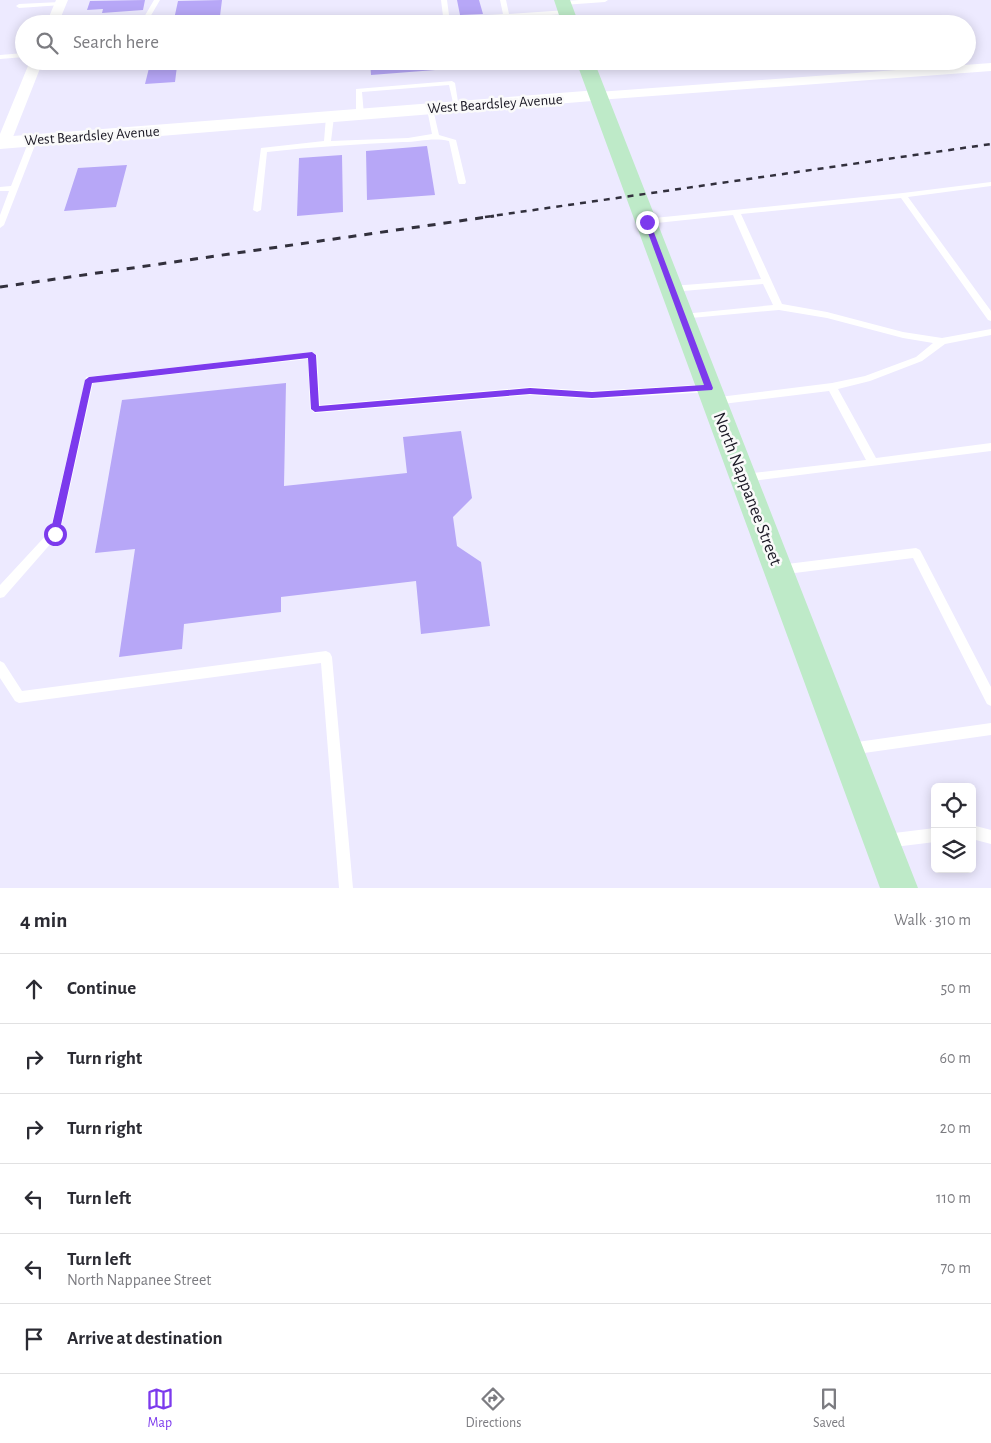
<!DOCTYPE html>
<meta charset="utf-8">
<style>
:root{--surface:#fff;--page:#f7f7f7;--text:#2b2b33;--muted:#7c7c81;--line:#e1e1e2;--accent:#7c3aed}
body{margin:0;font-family:"Alegreya Sans",sans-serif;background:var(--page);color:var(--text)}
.controls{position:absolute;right:15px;bottom:15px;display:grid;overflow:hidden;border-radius:8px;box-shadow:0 2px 12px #0003}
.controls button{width:45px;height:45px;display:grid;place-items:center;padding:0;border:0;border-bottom:1px solid var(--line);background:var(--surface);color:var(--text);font:25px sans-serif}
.stop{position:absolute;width:15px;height:15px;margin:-11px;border:4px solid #7c3aed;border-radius:50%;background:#fff}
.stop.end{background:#7c3aed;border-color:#fff;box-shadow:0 1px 5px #0008}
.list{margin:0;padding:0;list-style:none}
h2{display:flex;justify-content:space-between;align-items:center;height:65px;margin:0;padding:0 20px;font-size:21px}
h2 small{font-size:16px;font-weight:400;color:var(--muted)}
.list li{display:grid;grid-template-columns:32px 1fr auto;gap:15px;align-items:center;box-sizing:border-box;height:70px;padding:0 20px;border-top:1px solid var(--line)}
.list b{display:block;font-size:19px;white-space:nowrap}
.list p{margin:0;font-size:16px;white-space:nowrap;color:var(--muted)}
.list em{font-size:16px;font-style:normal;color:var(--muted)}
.icon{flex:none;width:28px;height:28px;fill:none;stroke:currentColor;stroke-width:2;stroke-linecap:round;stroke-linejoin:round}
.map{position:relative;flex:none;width:991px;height:888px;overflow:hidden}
.search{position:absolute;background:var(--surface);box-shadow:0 2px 12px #0003;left:15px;right:15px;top:15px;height:55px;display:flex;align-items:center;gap:12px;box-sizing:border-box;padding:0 18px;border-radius:28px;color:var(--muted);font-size:19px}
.sheet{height:485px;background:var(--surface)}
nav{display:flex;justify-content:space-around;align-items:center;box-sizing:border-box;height:70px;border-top:1px solid var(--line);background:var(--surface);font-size:14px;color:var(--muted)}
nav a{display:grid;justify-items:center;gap:2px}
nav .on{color:var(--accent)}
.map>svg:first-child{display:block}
.building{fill:#b7a7f7}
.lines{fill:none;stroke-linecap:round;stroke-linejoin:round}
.lane{fill:#fff;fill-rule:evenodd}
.street{fill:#fff;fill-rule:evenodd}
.secondary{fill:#fff;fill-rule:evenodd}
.primary{fill:#beeac8;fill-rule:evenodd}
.rail-far1{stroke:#32303d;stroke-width:2.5;stroke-dasharray:6 6;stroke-linecap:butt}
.rail{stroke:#32303d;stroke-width:3;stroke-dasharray:8 8;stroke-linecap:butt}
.route{fill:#7c3aed}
.labels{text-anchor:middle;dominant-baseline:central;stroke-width:5;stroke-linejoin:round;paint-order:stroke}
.far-street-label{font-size:15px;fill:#1b1925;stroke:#fafafa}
.street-label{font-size:18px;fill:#1b1925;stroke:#fafafa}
</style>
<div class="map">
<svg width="991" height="888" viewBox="0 0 991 888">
<rect width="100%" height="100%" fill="#edeaff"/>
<path class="building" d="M145 0 143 10 102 13 103 9 87 10 90 1Z
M222 0 219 24H173L178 1Z
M457 0H479L483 14 460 15Z
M150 61H178L177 64 149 66Z
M370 61H446L448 69 371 75Z
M177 66 175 82 145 84 149 68Z
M427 146 435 195 367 200 366 151Z
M342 155 343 212 297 216 299 158Z
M127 165 116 207 64 211 78 168Z
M286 383 284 486 407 473 403 437 461 431 472 498 453 517 457 546 481 562 490 626 421 634 416 581 281 597V612L184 624 182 649 119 657 135 549 95 553 122 400Z"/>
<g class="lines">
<path class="lane" d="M154 0H160L146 24H140Z
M441 0H447L449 15 454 17 503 14 500 0H506L509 14 567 10 570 12 567 14 453 21 443 16Z
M580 0H608L605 2 563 5 560 3 563 1Z
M60 2 63 4 62 5 19 8 16 6 19 4Z
M24 53V57L0 59V55Z
M452 81 455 83 459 108 454 107 449 85 362 92 364 115 360 117 356 115V89Z
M430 107 433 109 439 135 456 140 466 182 465 184H459L458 182 449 141C432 137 420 142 403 142 357 144 313 147 267 152L261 210 257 212 253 210 261 148 324 141 326 117 330 115 334 117 331 141 408 138 432 134 427 109Z
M30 138 37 140 4 225 0 228V215L9 191H0V187L11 186Z
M991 182V186L908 197 991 311V321L988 320 901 198 741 214 782 304 827 312 903 332 942 338 991 329V335L945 344 922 361 870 381 838 389 876 458 991 443V451L744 482 740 481 739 478 740 475 744 474 866 460 829 391 714 405 709 401 711 398 832 383 865 376 916 357 933 343 903 338 827 318 779 310 680 319 679 317 683 314 773 305 763 284 672 292 668 289 672 286 761 279 733 215 647 224 643 221 644 219 903 193Z
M312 352 317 355 320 405 530 387 592 391 709 384 714 388 709 392 592 399 530 395 315 413 310 409 308 359 93 383 60 533 4 597 0 598V585L50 531 86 377Z
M916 548 920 550 991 687V706L987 704 913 558 779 575 775 574 773 570 775 566 779 565Z
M326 651 330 653 332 657 353 888H339L321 663 19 703 15 701 0 678V661L4 663 22 691Z
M991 723V735L850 755 845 754 844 749 845 744 850 743Z
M972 825 991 830V844L972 839Z
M935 828V842L886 848 881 846 879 841 881 836 886 834Z"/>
<path class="street" d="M56 0H68L58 24H46Z
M30 61H43L11 142 9 145H0V134Z
M991 63V71L598 100 591 96 598 92Z"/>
<path class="secondary" d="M598 90 605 92 607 96 605 100 0 149V137Z"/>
<path class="primary" d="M554 0H570L579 24H562Z
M576 61H594L918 888H880Z"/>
<path class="rail-far1" d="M485 217 991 144"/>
<path class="rail" d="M0 287 494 216"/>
</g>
<path class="route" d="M647 219 650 222 713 388 712 390 592 398 530 394 315 412 311 409 308 358 92 383 59 534 55 537 52 536 50 534 85 380 89 377 312 352 316 355 319 406 530 388 592 392 704 385 644 222Z"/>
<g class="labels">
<g class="far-street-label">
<text transform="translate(495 104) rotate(-4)">West Beardsley Avenue</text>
<text transform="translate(92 136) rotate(-4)">West Beardsley Avenue</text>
</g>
<g class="street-label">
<text transform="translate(747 489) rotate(69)">North Nappanee Street</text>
</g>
</g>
</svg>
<div class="controls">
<button><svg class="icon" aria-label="locate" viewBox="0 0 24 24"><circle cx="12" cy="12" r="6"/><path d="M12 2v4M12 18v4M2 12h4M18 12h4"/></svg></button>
<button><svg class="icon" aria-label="layers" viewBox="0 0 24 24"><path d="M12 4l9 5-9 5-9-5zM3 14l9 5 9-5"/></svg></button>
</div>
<div class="stop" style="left:55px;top:534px"></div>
<div class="stop end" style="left:647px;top:222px"></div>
<div class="search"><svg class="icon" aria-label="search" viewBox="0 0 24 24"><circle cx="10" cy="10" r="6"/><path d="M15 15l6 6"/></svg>Search here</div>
</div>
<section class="sheet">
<h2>4 min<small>Walk · 310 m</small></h2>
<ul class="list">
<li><svg class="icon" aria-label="ahead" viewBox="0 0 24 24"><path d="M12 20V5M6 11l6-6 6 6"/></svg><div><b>Continue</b></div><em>50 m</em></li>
<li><svg class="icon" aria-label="right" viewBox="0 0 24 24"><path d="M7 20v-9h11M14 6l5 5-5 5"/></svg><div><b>Turn right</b></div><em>60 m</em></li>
<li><svg class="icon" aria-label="right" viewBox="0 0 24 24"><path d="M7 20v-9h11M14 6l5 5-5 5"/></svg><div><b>Turn right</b></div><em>20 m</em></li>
<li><svg class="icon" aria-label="left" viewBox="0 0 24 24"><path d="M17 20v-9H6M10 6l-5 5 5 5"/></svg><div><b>Turn left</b></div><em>110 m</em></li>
<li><svg class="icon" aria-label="left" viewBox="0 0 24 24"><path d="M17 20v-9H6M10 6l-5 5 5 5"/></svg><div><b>Turn left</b><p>North Nappanee Street</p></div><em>70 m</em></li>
<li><svg class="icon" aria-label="arrive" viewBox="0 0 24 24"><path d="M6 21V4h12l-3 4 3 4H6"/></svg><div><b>Arrive at destination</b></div></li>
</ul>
</section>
<nav>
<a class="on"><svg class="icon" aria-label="map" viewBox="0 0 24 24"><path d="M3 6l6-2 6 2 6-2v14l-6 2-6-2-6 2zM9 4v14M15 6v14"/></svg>Map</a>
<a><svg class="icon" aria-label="directions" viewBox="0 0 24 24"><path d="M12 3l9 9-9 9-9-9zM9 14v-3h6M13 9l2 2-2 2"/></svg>Directions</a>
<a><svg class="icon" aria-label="saved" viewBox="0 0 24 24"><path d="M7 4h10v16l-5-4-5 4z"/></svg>Saved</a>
</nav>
